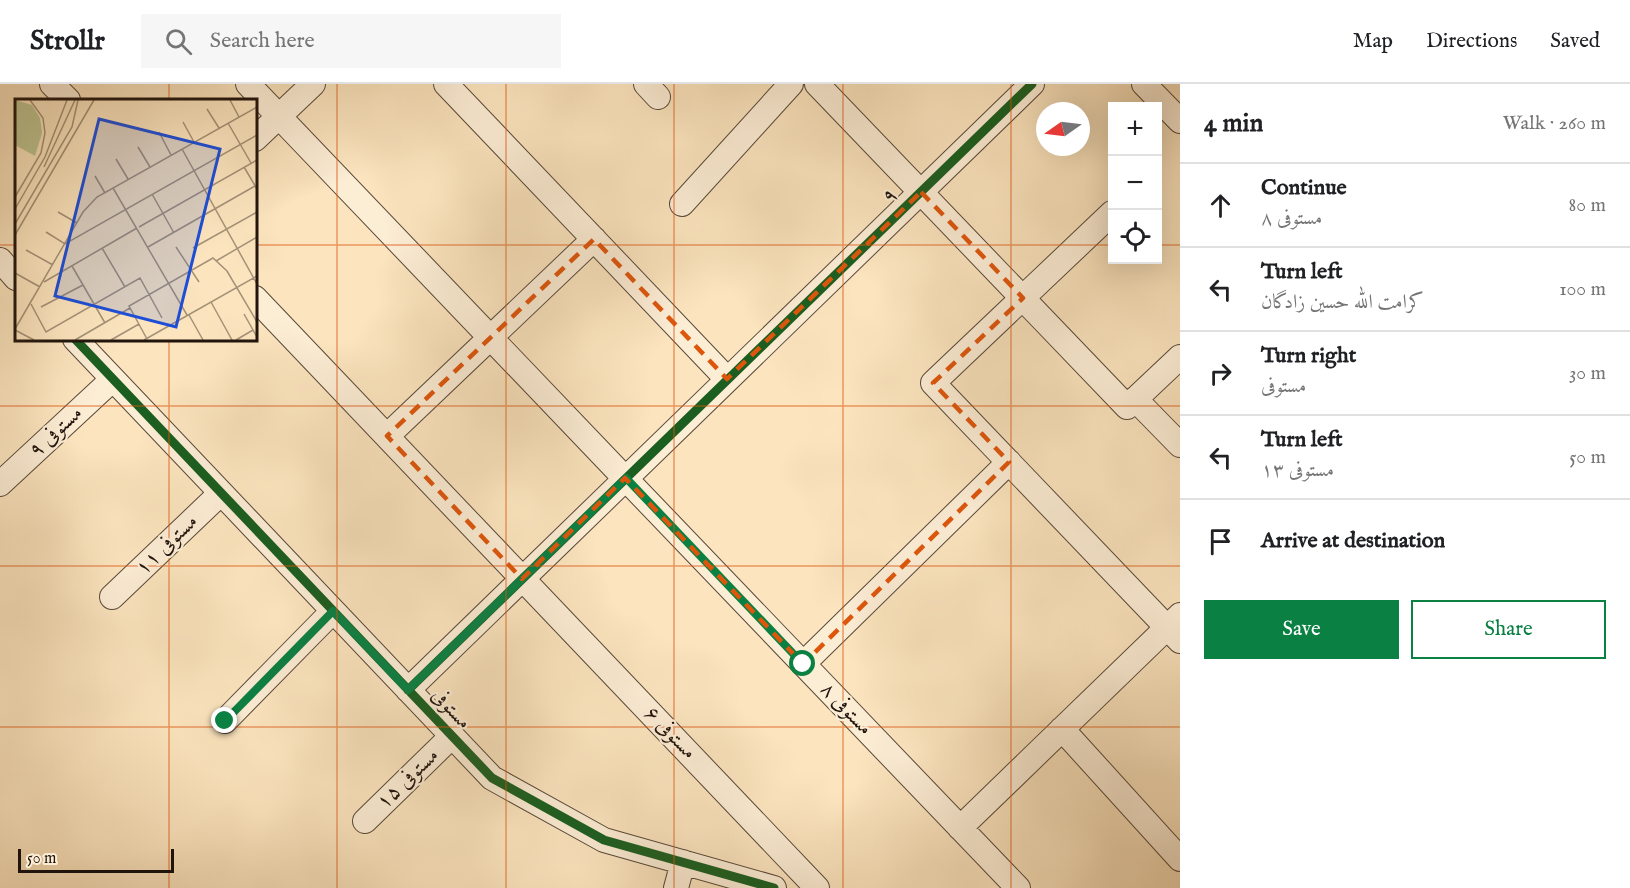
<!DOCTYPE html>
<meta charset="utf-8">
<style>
:root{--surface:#fff;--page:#f6f6f6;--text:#202124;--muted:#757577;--line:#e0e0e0;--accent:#0b8043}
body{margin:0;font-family:"IM FELL English",Amiri,serif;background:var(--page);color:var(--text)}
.controls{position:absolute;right:18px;top:18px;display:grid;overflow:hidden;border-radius:0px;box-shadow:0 6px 24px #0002}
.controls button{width:54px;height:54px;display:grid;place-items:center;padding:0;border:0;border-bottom:2px solid var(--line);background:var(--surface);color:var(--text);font:30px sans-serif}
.compass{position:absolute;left:1036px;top:18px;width:54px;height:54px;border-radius:50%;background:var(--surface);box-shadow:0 6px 24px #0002;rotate:256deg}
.scale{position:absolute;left:18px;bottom:15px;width:156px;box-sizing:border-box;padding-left:6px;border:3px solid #21140d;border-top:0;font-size:16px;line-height:21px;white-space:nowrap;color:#21140d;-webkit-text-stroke:4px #fcedd5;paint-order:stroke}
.stop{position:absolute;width:18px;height:18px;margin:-14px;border:4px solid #0b8043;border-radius:50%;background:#fff}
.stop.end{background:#0b8043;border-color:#fff;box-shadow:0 2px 6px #0008}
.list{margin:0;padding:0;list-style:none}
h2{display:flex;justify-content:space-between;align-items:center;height:78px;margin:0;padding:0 24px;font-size:26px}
h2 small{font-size:20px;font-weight:400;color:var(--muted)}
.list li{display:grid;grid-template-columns:39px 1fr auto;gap:18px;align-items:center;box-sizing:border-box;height:84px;padding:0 24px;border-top:2px solid var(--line)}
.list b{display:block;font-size:22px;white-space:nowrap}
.list p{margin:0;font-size:20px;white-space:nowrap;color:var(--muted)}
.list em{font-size:20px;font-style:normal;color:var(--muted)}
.actions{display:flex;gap:12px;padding:18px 24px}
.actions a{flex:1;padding:14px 0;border:2px solid var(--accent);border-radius:0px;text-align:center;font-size:21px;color:var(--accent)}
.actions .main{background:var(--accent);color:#fff}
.icon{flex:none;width:33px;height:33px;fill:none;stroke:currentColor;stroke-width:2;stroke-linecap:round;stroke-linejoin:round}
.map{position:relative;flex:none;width:1180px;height:804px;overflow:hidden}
header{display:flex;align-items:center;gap:36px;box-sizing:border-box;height:84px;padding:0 30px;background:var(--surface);border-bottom:2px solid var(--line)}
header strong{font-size:28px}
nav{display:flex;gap:33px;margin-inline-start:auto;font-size:21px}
.search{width:420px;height:54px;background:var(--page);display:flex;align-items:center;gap:15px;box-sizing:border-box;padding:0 21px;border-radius:0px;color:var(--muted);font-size:22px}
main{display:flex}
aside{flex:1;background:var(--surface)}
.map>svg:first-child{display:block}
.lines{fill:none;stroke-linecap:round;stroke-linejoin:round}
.minor-casing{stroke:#584839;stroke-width:26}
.minor{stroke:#fcedd5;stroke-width:24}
.cycleway-casing{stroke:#fcedd5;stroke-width:13}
.cycleway{stroke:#1b5e20;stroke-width:9}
.route{stroke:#0b8043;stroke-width:8}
.marked{fill:none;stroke:#de560c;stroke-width:4.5;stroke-dasharray:12 8;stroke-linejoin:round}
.grid{fill:none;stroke:#de560c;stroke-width:1.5;stroke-opacity:0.55}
.labels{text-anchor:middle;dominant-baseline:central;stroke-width:4.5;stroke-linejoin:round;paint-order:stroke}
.street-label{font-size:21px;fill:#21140d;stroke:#fcedd5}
.inset-road{fill:none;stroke:#a49177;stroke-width:1.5}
.view{fill:#1d4ed8;fill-opacity:0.15;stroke:#1d4ed8;stroke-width:3}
.inset-edge{fill:none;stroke:#21140d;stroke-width:3}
</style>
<header>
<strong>Strollr</strong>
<div class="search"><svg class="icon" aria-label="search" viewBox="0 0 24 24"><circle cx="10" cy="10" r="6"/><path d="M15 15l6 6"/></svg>Search here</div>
<nav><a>Map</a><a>Directions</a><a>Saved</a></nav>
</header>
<main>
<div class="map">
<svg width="1180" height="804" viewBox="0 0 1180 804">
<rect width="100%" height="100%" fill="#fbe4be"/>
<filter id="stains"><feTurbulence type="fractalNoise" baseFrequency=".00333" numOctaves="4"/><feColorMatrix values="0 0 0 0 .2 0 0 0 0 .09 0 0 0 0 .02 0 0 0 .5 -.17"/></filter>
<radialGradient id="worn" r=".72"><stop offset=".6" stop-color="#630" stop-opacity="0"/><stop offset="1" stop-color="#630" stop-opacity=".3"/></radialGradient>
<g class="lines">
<defs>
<path id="minor" d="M52 0 68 16
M248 0 617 386
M446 0 727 295
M646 0 658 13
M817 0 1127 323 1180 273
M1144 0 1180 37
M255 55 313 0
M682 120 791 0
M1112 129 933 299 1180 557
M0 176 16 194
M255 214 817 804
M75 255 492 694 604 756 774 804
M1135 315 1180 361
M387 352 594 155
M625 394 1018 804
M0 400 113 295
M112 513 221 409
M803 580 1009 378
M408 606 1032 0
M225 637 333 527
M1062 645 1180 775
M365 737 452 652
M960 744 1180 531
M676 804 683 778"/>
</defs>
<use href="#minor" class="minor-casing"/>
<use href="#minor" class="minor"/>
<defs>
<path id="cycleway" d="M75 255 492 694 604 756 774 804
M408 606 1032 0"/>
</defs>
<use href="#cycleway" class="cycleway-casing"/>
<use href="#cycleway" class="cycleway"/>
</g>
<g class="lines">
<path class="route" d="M225 637 333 527 408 606 626 394 803 580"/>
</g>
<path class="marked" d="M921 108 1023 214 933 299 1009 378 803 580 625 394 522 495 387 352 594 155 727 295Z"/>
<path class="grid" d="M169 0V16M337 0V804M506 0V804M674 0V804M843 0V804M1011 0V804M0 161H16M255 161H1112M1158 161H1180M169 255V804M0 322H1180M0 482H1180M0 643H1180"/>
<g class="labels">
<g class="street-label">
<text transform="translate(890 112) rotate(-44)">۹</text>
<text transform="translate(56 348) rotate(-43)">مستوفی ۹</text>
<text transform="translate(167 461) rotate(-44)">مستوفی ۱۱</text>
<text transform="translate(451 625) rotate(47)">مستوفی</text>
<text transform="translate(846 625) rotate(46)">مستوفی ۸</text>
<text transform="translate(670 649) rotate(46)">مستوفی ۶</text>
<text transform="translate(408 695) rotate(-44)">مستوفی ۱۵</text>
</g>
</g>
<g transform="translate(15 15)">
<rect width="242" height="242" fill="#fbe4be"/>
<path d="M0 1 17 6 25 19 27 34 20 57 0 46Z" fill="#bdc492"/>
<path class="inset-road" d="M215 1 224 18M192 10 204 29M168 23 179 43M213 24 236 64M144 33 156 56M123 48 135 68M167 50 242 185M101 60 113 80M29 68 60 1M229 68 242 90M80 77 90 94M98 89 172 216M137 95 159 134M0 98 26 54 30 34 28 19 15 1M0 110 30 58 52 1M43 113 62 124M0 125 57 28 63 1M124 128 242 61M31 133 50 145 242 36M0 136 79 1M133 148 240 87M161 148 184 183M87 149 110 188M178 149 242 113M11 151 38 166M201 162 242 138M57 167 90 224M0 174 25 188M29 183 122 129M196 203 217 241M16 205 31 233 125 179 147 219M26 208 68 186M229 215 242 238M174 216 188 241M0 230 68 113 82 98 242 8M0 231 19 241M132 240 114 207 198 159 212 172 242 223M60 241 115 209M96 241 124 225M129 241 242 177M221 241 238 231"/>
<path class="view" d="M84 20 205 50 161 228 40 197Z"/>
<rect width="242" height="242" class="inset-edge"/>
</g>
<rect width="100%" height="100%" filter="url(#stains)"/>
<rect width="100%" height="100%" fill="url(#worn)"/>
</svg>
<div class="controls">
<button>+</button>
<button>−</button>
<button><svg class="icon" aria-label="locate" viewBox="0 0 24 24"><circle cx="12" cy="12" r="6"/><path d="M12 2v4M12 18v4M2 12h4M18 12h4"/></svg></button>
</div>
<svg class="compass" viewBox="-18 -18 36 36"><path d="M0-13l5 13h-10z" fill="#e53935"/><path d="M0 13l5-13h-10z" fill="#757577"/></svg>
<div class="scale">50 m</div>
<div class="stop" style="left:803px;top:580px"></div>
<div class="stop end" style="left:225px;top:637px"></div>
</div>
<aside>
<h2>4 min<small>Walk · 260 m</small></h2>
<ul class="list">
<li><svg class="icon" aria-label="ahead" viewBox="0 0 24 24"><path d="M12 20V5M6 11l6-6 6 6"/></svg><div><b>Continue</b><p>مستوفی ۸</p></div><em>80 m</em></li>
<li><svg class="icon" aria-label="left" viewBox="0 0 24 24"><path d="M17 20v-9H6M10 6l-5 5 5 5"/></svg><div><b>Turn left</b><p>کرامت الله حسین زادگان</p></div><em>100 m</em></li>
<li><svg class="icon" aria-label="right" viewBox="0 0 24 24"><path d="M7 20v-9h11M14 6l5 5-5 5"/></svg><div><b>Turn right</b><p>مستوفی</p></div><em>30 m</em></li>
<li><svg class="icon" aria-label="left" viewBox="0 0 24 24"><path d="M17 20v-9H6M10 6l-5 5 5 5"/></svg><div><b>Turn left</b><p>مستوفی ۱۳</p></div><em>50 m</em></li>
<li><svg class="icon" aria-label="arrive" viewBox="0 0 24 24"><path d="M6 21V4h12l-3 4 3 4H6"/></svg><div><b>Arrive at destination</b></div></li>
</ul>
<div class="actions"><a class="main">Save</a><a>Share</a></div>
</aside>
</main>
